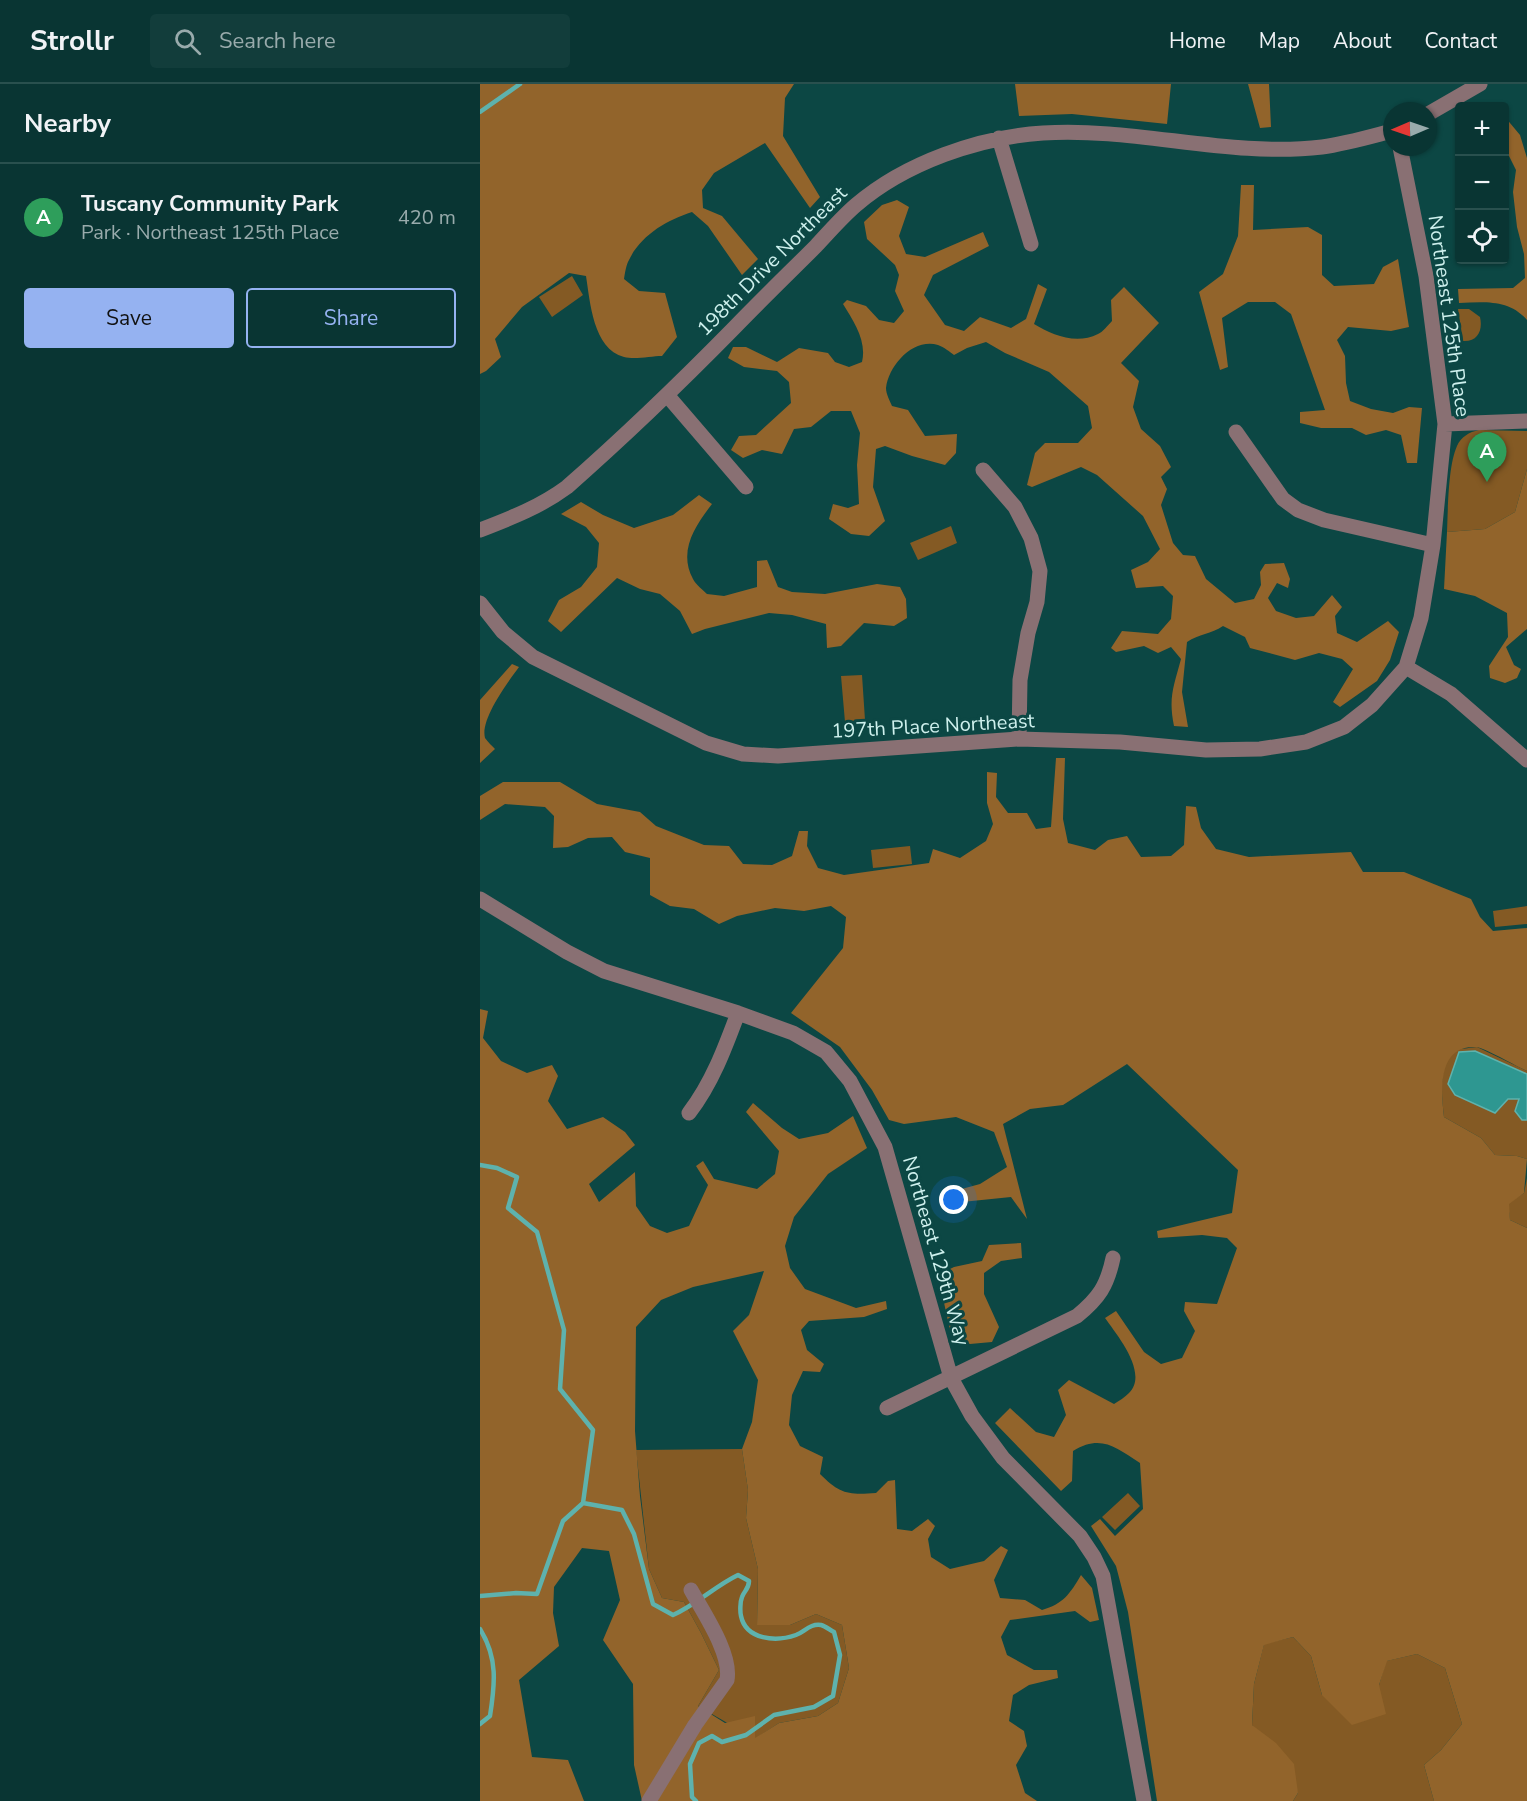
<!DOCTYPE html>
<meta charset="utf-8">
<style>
:root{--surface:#093533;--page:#123d3b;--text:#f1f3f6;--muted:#99abac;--line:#29504e;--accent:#95b2f1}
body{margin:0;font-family:"Nunito Sans",sans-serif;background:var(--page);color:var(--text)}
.controls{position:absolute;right:18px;top:18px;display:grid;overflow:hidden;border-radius:6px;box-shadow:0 2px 4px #0004}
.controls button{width:54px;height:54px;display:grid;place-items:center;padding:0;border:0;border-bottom:2px solid var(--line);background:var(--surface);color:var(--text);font:30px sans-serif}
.compass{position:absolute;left:903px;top:18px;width:54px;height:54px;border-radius:50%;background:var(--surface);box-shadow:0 2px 4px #0004;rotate:268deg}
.you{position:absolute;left:474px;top:1116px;width:21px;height:21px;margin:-15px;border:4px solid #fff;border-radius:50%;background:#1a73e8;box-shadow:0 0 0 9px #1a73e833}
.badge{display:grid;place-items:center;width:39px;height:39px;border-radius:50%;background:var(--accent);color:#fff;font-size:20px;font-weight:700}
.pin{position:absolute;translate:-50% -50px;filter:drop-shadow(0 2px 3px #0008)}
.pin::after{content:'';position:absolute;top:32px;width:21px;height:18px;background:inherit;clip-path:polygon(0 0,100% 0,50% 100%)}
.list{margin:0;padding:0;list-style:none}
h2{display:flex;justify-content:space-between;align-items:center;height:78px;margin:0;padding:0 24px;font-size:26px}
h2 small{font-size:20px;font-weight:400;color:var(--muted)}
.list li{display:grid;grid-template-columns:39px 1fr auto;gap:18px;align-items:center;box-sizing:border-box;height:108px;padding:0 24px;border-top:2px solid var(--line)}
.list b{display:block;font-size:22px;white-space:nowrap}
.list p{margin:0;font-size:20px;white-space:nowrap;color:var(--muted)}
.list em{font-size:20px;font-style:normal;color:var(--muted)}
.actions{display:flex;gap:12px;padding:18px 24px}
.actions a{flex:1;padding:14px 0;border:2px solid var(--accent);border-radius:6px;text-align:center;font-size:21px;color:var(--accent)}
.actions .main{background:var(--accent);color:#111}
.icon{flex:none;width:33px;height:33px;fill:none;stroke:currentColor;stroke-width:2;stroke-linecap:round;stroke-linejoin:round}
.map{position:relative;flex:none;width:1047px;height:1717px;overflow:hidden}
header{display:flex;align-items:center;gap:36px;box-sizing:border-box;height:84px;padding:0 30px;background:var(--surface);border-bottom:2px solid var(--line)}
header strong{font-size:28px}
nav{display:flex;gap:33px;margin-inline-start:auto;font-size:21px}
.search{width:420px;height:54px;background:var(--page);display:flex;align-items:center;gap:15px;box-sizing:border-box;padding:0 21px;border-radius:6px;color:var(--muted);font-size:22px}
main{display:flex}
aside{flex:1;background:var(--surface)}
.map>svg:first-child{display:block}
.green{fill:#845a24}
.forest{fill:#92642b;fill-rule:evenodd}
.water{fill:#2e9791;stroke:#5eb2ad;stroke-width:1.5}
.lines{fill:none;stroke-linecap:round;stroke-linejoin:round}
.stream{stroke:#5eb2ad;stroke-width:4.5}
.minor{stroke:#897073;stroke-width:15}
.labels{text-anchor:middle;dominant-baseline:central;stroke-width:6;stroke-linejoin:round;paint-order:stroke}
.street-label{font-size:20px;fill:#cef0ed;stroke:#0c4744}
</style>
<header>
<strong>Strollr</strong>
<div class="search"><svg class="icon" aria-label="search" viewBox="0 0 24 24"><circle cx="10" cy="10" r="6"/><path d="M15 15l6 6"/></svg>Search here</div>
<nav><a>Home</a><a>Map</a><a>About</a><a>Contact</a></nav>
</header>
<main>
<aside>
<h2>Nearby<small></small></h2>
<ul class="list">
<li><span class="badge" style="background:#2e9e5b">A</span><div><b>Tuscany Community Park</b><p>Park · Northeast 125th Place</p></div><em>420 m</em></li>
</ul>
<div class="actions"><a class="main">Save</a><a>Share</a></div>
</aside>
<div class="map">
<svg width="1047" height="1717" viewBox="0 0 1047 1717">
<rect width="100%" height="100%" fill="#0c4744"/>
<path class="green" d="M92 192 103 211 72 233 59 213Z
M978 225H989L1000 233C1003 246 998 258 983 257Z
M999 346 1047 347V385L1035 428 1005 445 967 448C968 425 968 382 977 362 981 353 989 348 999 346Z
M471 442 477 459 438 476 430 459Z
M382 591 385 636 365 638 361 592Z
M430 762 432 780 393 784 391 766Z
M1047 822V840L1015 843 1013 827Z
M997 963 1047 987V1075L1037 1072 1015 1071 1001 1054 964 1033C962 1014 957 976 978 966 983 964 991 964 997 963Z
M1047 1094V1144L1030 1136 1028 1119 1044 1109Z
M262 1365 268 1406 266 1434 278 1485 277 1541H310L336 1530 362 1541 369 1584 358 1619 338 1632 299 1639 275 1655 218 1622 239 1586 221 1549 204 1518 182 1514 169 1485 156 1366Z
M648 1409 660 1422 635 1446 622 1433Z
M813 1553 831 1572 842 1611 899 1601 906 1577 937 1570 965 1584 982 1640 961 1666 944 1681 954 1717H813L818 1709 772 1641 774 1600 784 1560Z"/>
<path class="forest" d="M0 0H314L305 14 303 52 340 113 330 124 285 59 234 89 222 106 223 124 242 132 278 175 262 191 228 142 212 128C187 136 161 151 149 176 146 181 145 189 144 195L159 207 185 209 197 253 182 272C171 272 155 276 144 273 113 265 110 217 106 192L89 189 42 223 15 255 21 273 6 287 0 290Z
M535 0H691L687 40 592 30 539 32Z
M768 0H789L791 43 780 44Z
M1025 33 1040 51 1047 74V236C1029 215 1004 218 979 219L978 205 1033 204 1045 194 1044 170 1037 143 1033 108 1036 86 1025 64Z
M761 101H774L773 146 828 143 842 151V191L854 202 894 200 903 183 918 175 929 243 911 247 868 243 857 256 865 272 866 299 870 317 891 325 913 329 929 323 942 324 937 379H927L921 351 906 346 886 351 872 344H841L820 339V328L845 326 811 230 795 218H768L742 234 748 283 740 286 719 208 743 190 758 152Z
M417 116 429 123 419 152 426 170 445 173 503 148 509 162 453 191 444 211 465 241 484 247 500 233 531 244 546 235 558 200 567 205 554 240C572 251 596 261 618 250 623 248 628 241 632 237L631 216 644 203 679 239 641 279 659 297 653 323 661 345 680 362 691 383 681 393 687 405 681 421 693 459 703 471 715 472 726 495 755 519 774 515 781 501 780 488 785 480 804 479 810 495 808 504 797 499 788 514 796 527 816 534 834 532 852 511 862 523 855 532 857 549 877 558 908 537 919 548 910 576 897 597 860 623 853 618 873 585 862 575 839 569 815 576 770 564 765 553 743 542C731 550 719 550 707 558L702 608 708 643 694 642C688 613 694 602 701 575L691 563 678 569 664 562 636 568 631 564 642 547 678 550 691 535 693 512 683 502 656 504 651 486 668 478 680 465 663 432 617 391 601 383 552 403 547 401 555 369 565 359H598L612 344 608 322 569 288 525 269 506 258 487 264 474 271C470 268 464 263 458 261 433 254 409 281 406 304 406 310 410 317 412 322L428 326 445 352 477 350 476 369 465 381 432 372 405 362 396 365 393 403 405 437 389 452 371 450 349 435 353 420 368 424 379 420 377 381 380 349 371 327H351L331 343 314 345 302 370 282 366 263 374 251 366 259 352 276 351 311 319 309 298 297 287 264 283 248 274 253 263H266L297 278 319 264 348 269 355 278 369 283 382 278C387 257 374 238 363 220L367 216 386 222 399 236 414 239 424 227 415 207 419 191 415 181 387 155 384 138 402 121Z
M1047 385V545L1026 563 1034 581 1041 585 1037 594 1025 599 1010 594 1009 582 1028 553 1027 529 995 512 964 505 967 448 1005 445 1035 428Z
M219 411 232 420C215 442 198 467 213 495 216 501 223 506 227 510L244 512 277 503V477L287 476 298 503 312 508 345 510 397 500 420 503 426 515 427 534 414 542 384 539 361 562 347 564 346 540 312 531 289 529 225 545 212 550 200 527 180 510 160 505 137 494 81 548 68 537 79 516 101 503 117 483 119 459 106 443 81 430 101 418 123 431 154 444 193 431Z
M32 580 39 583C28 598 0 635 5 654 8 658 12 662 15 665L0 679V616Z
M576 674H585L583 735 588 759 615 766 628 756 647 752 661 773 691 772 704 761 706 722 716 723 721 744 736 765 769 773 871 768 883 788H924L991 815 1000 833 1013 847 1047 844V987C1036 982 1005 964 996 963 957 961 961 1007 964 1033L1001 1054 1015 1071 1037 1072 1047 1075 1044 1109 1029 1120 1030 1136 1047 1144V1717H954L944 1681 961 1666 982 1640 965 1584 937 1570 907 1577 899 1601 906 1630 872 1641 842 1611 831 1572 813 1553 784 1561 774 1600 772 1641 796 1659 814 1680 818 1709 813 1717H677L648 1528 636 1482 611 1442 620 1435 635 1452 663 1425 660 1379C635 1363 621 1350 593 1367L592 1397 581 1407 515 1339 530 1324 556 1348 574 1353 586 1331 578 1306 589 1296 634 1320C639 1317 645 1313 649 1309 669 1289 637 1251 625 1234L636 1227 664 1268 681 1280 702 1274 715 1247 704 1227 705 1218 737 1220 757 1164 747 1154 722 1151 678 1154 677 1147 752 1129 758 1086 647 980 583 1021 550 1025 523 1040 547 1135 531 1113 482 1118 478 1106 500 1100 527 1083 514 1048 476 1033 424 1040 409 1036 392 1006 360 963 311 929 363 864 366 833 351 822 324 827 295 824 257 832 239 840 214 825 190 822 170 811V774L145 768 132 753 108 754 88 763 73 764 74 732 65 723 25 720 0 736V712L23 698H80L117 720 160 728 176 742 224 761 249 762 263 780 292 781 312 772 319 747H328L327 762 338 784 364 791 449 779 453 765 480 774 506 757 513 740 507 719V688L517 689 516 713 528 729H547L556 745 571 743Z
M0 925 8 927 3 954 21 977 47 989 72 981 78 992 68 1017 87 1045 123 1033 145 1048 155 1061 109 1100 119 1118 155 1088 156 1122 170 1142 187 1149 209 1142 228 1101 216 1082 223 1077 234 1095 277 1105 295 1090 299 1067 266 1028 273 1019 302 1044 319 1055 348 1049 373 1032 387 1064 348 1090 314 1133 305 1162 310 1184 325 1205 376 1224 406 1217 407 1225 384 1233 329 1237 321 1246 327 1266 344 1280 340 1288 323 1287 312 1311 309 1341 320 1362 343 1373 340 1390C360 1410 368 1411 396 1409L408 1397 415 1396 417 1445 432 1447 448 1435 455 1442 448 1455 451 1473 470 1485 504 1477 521 1462 528 1466 514 1496 520 1514 545 1516 562 1526C583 1520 590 1510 601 1491L612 1504 619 1536 610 1538 595 1527 530 1536 521 1553 527 1571 554 1586H577L578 1594 549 1601 533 1611 529 1637 544 1647 547 1662 536 1681 545 1709 557 1717H162L154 1681 153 1600 123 1556 140 1516 129 1467 102 1464 74 1503 73 1529 79 1562 39 1596 52 1673 88 1676 104 1717H0ZM284 1187 269 1231 253 1247 278 1296 272 1338 262 1365 268 1406 266 1434 278 1485 277 1541H310L336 1530 362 1541 369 1584 358 1619 338 1632 299 1639 275 1654V1632L245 1639 218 1622 239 1586 221 1549 204 1518 182 1514 169 1485 160 1412 155 1347 156 1243 181 1216 213 1203Z
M541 1159 542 1174 521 1177 504 1189V1210L519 1243 512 1258 490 1260 471 1251 458 1191 474 1183 502 1177 509 1161Z"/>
<path class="water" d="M995 967 1047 990V1036H1042L1035 1027 1039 1015H1028L1015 1029 975 1011 968 1000 979 968Z"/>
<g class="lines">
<path class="stream" d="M0 28 40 0
M0 1081 17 1084 37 1093 28 1124 57 1148 84 1246 80 1305 113 1346 103 1419
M0 1512 36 1509 57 1510 83 1437 103 1419 142 1426 154 1450 173 1520 193 1531C216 1521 235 1502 258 1491L269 1497C269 1505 264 1507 262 1513 260 1518 260 1528 261 1532 266 1556 296 1558 316 1551 324 1548 331 1539 341 1541 345 1542 350 1546 354 1548L360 1571 353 1612 334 1623 294 1631 266 1651 242 1658 232 1652 219 1659 210 1680 212 1713 216 1717
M0 1545C18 1574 15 1600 10 1632L0 1640"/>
<path class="minor" d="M948 30 1000 0
M519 54 551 160
M187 311 266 403
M965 340 1047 337
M756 348 803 415 818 426 844 436 953 461
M503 386 535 423 551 454 560 487 557 518 548 549 540 596 539 655
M0 446C31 434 60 423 87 403 145 352 200 299 254 244 281 216 309 189 336 162 349 148 362 133 376 121 425 79 499 53 563 49 656 43 749 74 842 63 865 60 889 53 912 47
M0 519 23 548 53 573 226 659 263 670 298 672 539 655 640 658 726 666 780 665 826 658 864 643 892 621 926 583 941 534 953 461 965 340 946 192 920 63
M926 583 971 610 1047 676
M0 815 87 868 124 887 258 929 313 949 346 968 370 997 405 1063 471 1294 492 1332 523 1374 600 1452 614 1473 623 1492 664 1717
M209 1029C232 999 245 964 258 929
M407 1324 597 1232C619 1214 627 1202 633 1174
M169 1717 215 1641 247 1596C252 1570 223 1528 211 1506"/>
</g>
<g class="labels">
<g class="street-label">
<text transform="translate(292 177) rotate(-45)">198th Drive Northeast</text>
<text transform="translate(969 232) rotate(82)">Northeast 125th Place</text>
<text transform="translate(453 642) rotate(-3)">197th Place Northeast</text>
<text transform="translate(456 1167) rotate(74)">Northeast 129th Way</text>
</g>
</g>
</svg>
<div class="controls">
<button>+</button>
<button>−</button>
<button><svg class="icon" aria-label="locate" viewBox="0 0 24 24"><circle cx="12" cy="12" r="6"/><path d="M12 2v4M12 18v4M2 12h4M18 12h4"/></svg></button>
</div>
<svg class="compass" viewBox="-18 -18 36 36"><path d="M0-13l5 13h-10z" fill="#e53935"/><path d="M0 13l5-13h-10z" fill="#99abac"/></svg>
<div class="you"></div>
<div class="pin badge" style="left:1007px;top:398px;background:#2e9e5b">A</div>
</div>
</main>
